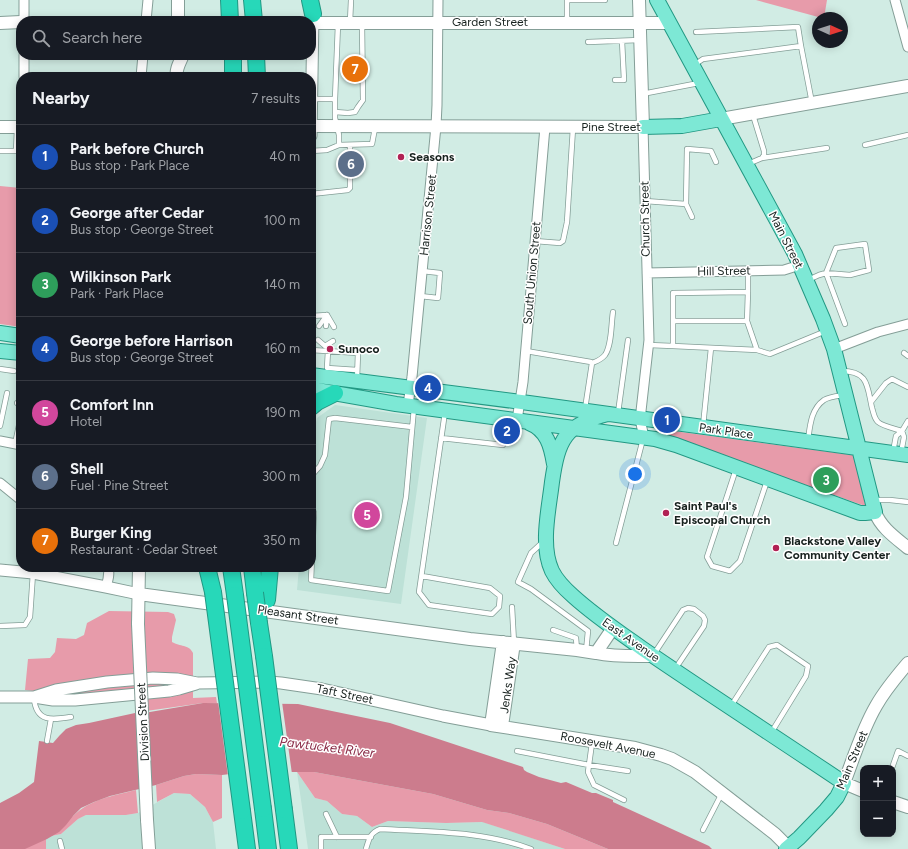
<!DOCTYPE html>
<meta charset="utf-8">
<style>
:root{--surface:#171b24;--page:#20242c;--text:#f1f3f6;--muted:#9ea1a6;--line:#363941;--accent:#2563eb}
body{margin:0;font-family:Figtree,sans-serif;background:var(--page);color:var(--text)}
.controls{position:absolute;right:12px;bottom:12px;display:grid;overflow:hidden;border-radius:8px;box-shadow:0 2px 10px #0003}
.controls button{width:36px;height:36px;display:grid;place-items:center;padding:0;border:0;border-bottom:1px solid var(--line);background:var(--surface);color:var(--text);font:20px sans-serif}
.compass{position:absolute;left:812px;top:12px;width:36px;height:36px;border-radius:50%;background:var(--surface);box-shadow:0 2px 10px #0003;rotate:93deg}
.you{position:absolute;left:635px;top:474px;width:14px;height:14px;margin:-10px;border:3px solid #fff;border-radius:50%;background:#1a73e8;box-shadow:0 0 0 6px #1a73e833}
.badge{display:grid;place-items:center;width:26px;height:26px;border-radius:50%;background:var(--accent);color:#fff;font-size:13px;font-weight:700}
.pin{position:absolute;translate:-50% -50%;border:2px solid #fff;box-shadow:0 1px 4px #0006}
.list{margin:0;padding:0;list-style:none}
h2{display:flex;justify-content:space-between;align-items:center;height:52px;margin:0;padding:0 16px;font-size:17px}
h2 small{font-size:13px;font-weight:400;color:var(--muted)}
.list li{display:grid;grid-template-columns:26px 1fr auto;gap:12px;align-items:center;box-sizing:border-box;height:64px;padding:0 16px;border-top:1px solid var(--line)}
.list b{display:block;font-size:15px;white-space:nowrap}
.list p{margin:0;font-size:13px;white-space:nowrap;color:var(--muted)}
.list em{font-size:13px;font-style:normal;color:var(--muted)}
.icon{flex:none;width:22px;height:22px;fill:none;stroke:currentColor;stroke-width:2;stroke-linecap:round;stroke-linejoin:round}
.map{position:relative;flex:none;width:908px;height:849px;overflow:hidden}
.search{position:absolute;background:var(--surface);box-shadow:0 2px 10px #0003;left:16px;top:16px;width:300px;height:44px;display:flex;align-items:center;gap:10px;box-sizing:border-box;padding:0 14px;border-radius:16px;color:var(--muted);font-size:15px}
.panel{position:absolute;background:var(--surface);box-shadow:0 2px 10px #0003;left:16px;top:72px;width:300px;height:500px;border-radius:16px}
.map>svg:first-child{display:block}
.built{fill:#bde1d7}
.green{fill:#e79baa}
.water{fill:#cc7c8d}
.pier{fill:#d1ece4}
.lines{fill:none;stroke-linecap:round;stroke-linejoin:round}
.service-casing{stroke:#849e97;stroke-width:6}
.minor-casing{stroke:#849e97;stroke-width:11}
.tertiary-casing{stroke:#849e97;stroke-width:13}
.secondary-casing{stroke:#849e97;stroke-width:14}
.primary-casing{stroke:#229883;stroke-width:16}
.motorway-casing{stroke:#229883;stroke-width:18}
.service{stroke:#fff;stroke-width:4.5}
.minor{stroke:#fff;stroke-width:9}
.tertiary{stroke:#fff;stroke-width:11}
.secondary{stroke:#fff;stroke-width:12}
.primary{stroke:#7de8d5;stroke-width:14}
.motorway{stroke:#27d8b9;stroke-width:16}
.secondary-bridge-casing{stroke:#849e97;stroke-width:14;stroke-linecap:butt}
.motorway-bridge-casing{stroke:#229883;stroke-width:18;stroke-linecap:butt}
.secondary-bridge{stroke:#fff;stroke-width:12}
.motorway-bridge{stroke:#27d8b9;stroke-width:16}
.poi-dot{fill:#b12154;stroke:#fff;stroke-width:1.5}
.labels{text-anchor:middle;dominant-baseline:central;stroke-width:3;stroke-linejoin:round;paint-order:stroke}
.street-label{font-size:12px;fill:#18221f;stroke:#fff}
.poi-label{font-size:12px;font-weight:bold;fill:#18221f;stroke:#fff;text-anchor:start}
.water-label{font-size:13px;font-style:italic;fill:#8a2b47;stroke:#fff}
</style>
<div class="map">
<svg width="908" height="849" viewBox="0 0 908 849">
<rect width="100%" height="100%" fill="#d1ece4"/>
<path class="built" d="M335 405 427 418 401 604 297 590 299 567H311V442L317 418Z
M297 772 315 798 327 801 342 814 357 816 372 827 388 821 446 823 483 822 565 849H308Z
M174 793 190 794 205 807 213 822 216 849H46V837L61 834 78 819 86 815H126L138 813Z"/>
<path class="green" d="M756 0H827L824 18H822Z
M0 186 21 188V327L0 324Z
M666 430 852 455 854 456 865 504V506L668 436 665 433Z
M109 611 168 612 174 614 176 620 172 637V642C180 647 189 644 193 653V698L216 697 217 703H203L146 711 139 698 51 693 25 690 28 659 50 658 55 652 57 638 76 639 84 635 87 623Z
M297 772H314L433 794 487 810 509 813 547 824 608 849H565L482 822 446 823 388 821 372 827 357 816 342 814 327 801 315 798Z
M196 774 222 775V818L213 822 205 807 190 794 174 793 157 802 156 785 184 776Z
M136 790 138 813 126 815H86L78 819 61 834 46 837V849H0V847L73 816C91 799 112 796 136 790Z"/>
<path class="water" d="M203 703 298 704 390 723 523 767 524 770 527 772 539 777 561 783 566 782 592 793H596L613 800V802L709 846 712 849H608L547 824 509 813 487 810 433 794 314 772H246L222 775 196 774 184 776 156 785 110 796 94 802 81 808 73 816 66 825 59 832 47 839 25 849H0V803L19 793 34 782 39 741 53 743 60 735 66 729 76 725 89 723 135 713 138 714Z"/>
<path class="pier" d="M218 701 282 702 292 774H246L228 776Z"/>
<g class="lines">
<defs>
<path id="service" d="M350 22 351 0
M567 22V0H605
M338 24 335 99V118L339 135V145L372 144 375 128
M588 42 640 40
M801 46 812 103
M694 65 703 59 801 46 798 27 696 32
M615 80H624L622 41
M642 94 699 83
M313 99H335
M335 112 348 113 355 112 358 107 363 100 362 24
M753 115 764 151V155L762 158
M865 145 908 135
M0 151H16L17 129
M311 151 327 150 339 145
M748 164 762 158 827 148
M311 194 348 190 350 188V145
M645 201 686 204 687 149 711 151 716 162
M686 204 692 217
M535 241 560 243 563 241 567 222 573 128
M808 280 819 275 826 273 850 275 869 270 865 244 836 248 826 273 845 324
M748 292 747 321 757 350 673 346V293L748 292V271
M420 296 438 298 440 273 422 271
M327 315 334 327
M311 316 327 315
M674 321H747
M319 326 327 315
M326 326 327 315
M318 340 325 346 333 341
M649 345 673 346
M311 350 358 353 357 379
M757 350 770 354 826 331
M328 351 327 368 357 370
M526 351 591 362 592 363 585 409
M904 353 908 356
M592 363C597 361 601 360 605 355 612 345 611 324 613 312
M0 369 14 371
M841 371C869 371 867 386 872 408 874 414 874 418 878 422 882 426 896 429 902 431L908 421
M871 402 886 383 892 379 908 387
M17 403H21
M618 413 628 340
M0 426 7 393
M703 426 711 348
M441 438 503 445 507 420
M808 440C810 426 811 409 824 400 829 397 837 396 843 395
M15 444 21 416
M893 452 896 436 902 431 904 437 901 453
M736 469 707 557 712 566 730 571 740 561 767 481
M311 479 312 475 320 466 325 455 329 419 335 418 412 427
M874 500H890L908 502
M311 504 314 513 311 580 388 591 406 497 414 408
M543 542 531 553 518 582 531 589 588 631 586 651
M616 543 643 439
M422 576 490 588 500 596 499 607 492 614 429 605 419 592 445 412
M512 607 514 643
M0 626 25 625 30 617 33 573
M553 630 576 638 577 650
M654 654 683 610 688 608 694 609 703 616 705 620 704 626 675 669
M34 698C36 723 53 720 71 717
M731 706 769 647 777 645 808 666 806 676 771 733
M47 741 51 719
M592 743 588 772 594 785 624 800
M517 751 589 765 628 771
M892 768 898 751 908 756
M326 814 337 837
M703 830 722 793
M60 841 62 849
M321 849V837H371
M366 849C369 839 370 833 380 829 431 832 483 831 531 849"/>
<path id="minor" d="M895 0 908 47
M24 21V0
M146 21 148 0
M24 77V55
M141 77 143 55
M643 127 649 340 641 411V424L644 437
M647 273 784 270 800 265
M834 349 878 332 908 324
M408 405 412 377 436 126 437 105 438 0
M517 420 523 382 545 127
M0 441 21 445
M0 483 21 500
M106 587C108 580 110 574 108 567"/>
<path id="tertiary" d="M311 136 313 15
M0 570 33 573 106 587 139 594
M0 697H34L53 700H75L169 691 179 689 196 684
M34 697 56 690 107 682 153 678 177 679 197 683 269 682 281 683 322 689 443 716 491 725"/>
<path id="secondary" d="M178 21V0
M0 23 21 22
M311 23H669
M177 77C175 70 180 62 183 55
M721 119 908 86
M311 126 643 127 639 0
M0 127H21
M875 512C881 528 896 538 908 548
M139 594 470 639 577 650 596 653 613 628
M138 624 139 567
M503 642 491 725 635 748 661 755 672 759 695 772 775 834 788 847
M596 653C615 657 634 656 654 656
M502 726 514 643
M863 791 844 783C854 757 862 730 876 706 885 690 896 677 908 663
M893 802 908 807
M147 820 149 849"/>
<path id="primary" d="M643 127 682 126 721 119
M0 333 21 336
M0 351 21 353
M311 375 529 403 908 455
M311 389 396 404 655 439 676 445 860 513H865L875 512 834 349 823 319 795 254 657 0
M608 414C565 424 558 440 552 482 549 509 540 545 552 571 557 581 565 589 573 596 595 616 619 632 643 649 709 694 777 738 844 783L837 797 826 810 799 838 786 849
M529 423C547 430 551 446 554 464"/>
<path id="motorway" d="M229 0 230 21
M252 0 254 21
M310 0 313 14
M233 55V77
M256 55 257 77
M311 407 317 402 335 393
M207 567 213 592
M231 567 235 595
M252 567 255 593
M267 600 270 567
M259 623 264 656
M263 809 268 849
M284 810 289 849
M242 811 247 849"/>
</defs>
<use href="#service" class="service-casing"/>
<use href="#minor" class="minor-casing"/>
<use href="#tertiary" class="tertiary-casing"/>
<use href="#secondary" class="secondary-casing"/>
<use href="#primary" class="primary-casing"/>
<use href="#motorway" class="motorway-casing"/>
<use href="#service" class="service"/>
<use href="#minor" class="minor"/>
<use href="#tertiary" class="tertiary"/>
<use href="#secondary" class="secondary"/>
<use href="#primary" class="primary"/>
<use href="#motorway" class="motorway"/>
<defs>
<path id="secondary-bridge" d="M138 624 147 820"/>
<path id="motorway-bridge" d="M213 592 242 811
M255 593 259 623
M235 595 263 809
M264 656 284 810"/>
</defs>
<use href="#secondary-bridge" class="secondary-bridge-casing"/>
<use href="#motorway-bridge" class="motorway-bridge-casing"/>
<use href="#secondary-bridge" class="secondary-bridge"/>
<use href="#motorway-bridge" class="motorway-bridge"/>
</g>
<g class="poi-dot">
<circle cx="401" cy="157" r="4"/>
<circle cx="330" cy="349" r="4"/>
<circle cx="666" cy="513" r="4"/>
<circle cx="776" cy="548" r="4"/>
</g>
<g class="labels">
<g class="street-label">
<text x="490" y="22">Garden Street</text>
<text x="611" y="127">Pine Street</text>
<text transform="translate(428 215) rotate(-84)">Harrison Street</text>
<text transform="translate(645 219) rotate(-91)">Church Street</text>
<text transform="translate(786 240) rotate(63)">Main Street</text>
<text transform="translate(724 271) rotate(-1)">Hill Street</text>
<text transform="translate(532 273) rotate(-85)">South Union Street</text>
<text transform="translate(726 431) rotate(8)">Park Place</text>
<text transform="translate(298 615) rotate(8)">Pleasant Street</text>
<text transform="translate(631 640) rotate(35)">East Avenue</text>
<text transform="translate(508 685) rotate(-82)">Jenks Way</text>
<text transform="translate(345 694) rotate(12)">Taft Street</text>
<text transform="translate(143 722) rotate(-93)">Division Street</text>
<text transform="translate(608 745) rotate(11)">Roosevelt Avenue</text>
<text transform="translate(852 760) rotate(-67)">Main Street</text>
</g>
<g class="poi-label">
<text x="409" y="157">Seasons</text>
<text x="338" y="349">Sunoco</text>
<text x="674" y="506">Saint Paul's<tspan x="674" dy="14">Episcopal Church</tspan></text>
<text x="784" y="541">Blackstone Valley<tspan x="784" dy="14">Community Center</tspan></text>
</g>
<g class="water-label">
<text transform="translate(327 747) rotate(7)">Pawtucket River</text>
</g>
</g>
</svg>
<div class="controls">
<button>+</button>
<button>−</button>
</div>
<svg class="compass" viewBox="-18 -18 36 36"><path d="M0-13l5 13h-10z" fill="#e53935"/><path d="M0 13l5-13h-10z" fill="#9ea1a6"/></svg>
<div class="you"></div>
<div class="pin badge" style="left:667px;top:420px;background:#1a4fb4">1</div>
<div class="pin badge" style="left:507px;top:431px;background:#1a4fb4">2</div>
<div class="pin badge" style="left:826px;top:480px;background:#2e9e5b">3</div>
<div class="pin badge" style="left:428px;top:388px;background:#1a4fb4">4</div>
<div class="pin badge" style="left:367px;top:515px;background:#d1479c">5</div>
<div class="pin badge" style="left:351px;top:164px;background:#5c6f8a">6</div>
<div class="pin badge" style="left:355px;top:69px;background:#e8710a">7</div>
<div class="search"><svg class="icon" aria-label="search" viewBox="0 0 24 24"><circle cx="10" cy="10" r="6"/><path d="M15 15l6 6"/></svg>Search here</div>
<section class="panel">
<h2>Nearby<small>7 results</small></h2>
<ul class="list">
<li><span class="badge" style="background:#1a4fb4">1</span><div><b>Park before Church</b><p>Bus stop · Park Place</p></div><em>40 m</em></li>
<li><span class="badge" style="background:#1a4fb4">2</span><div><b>George after Cedar</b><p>Bus stop · George Street</p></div><em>100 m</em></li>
<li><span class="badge" style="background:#2e9e5b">3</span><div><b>Wilkinson Park</b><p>Park · Park Place</p></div><em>140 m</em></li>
<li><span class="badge" style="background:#1a4fb4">4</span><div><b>George before Harrison</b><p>Bus stop · George Street</p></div><em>160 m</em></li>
<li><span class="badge" style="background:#d1479c">5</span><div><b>Comfort Inn</b><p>Hotel</p></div><em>190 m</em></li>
<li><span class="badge" style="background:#5c6f8a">6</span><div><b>Shell</b><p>Fuel · Pine Street</p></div><em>300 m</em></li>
<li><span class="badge" style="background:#e8710a">7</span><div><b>Burger King</b><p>Restaurant · Cedar Street</p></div><em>350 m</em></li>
</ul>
</section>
</div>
